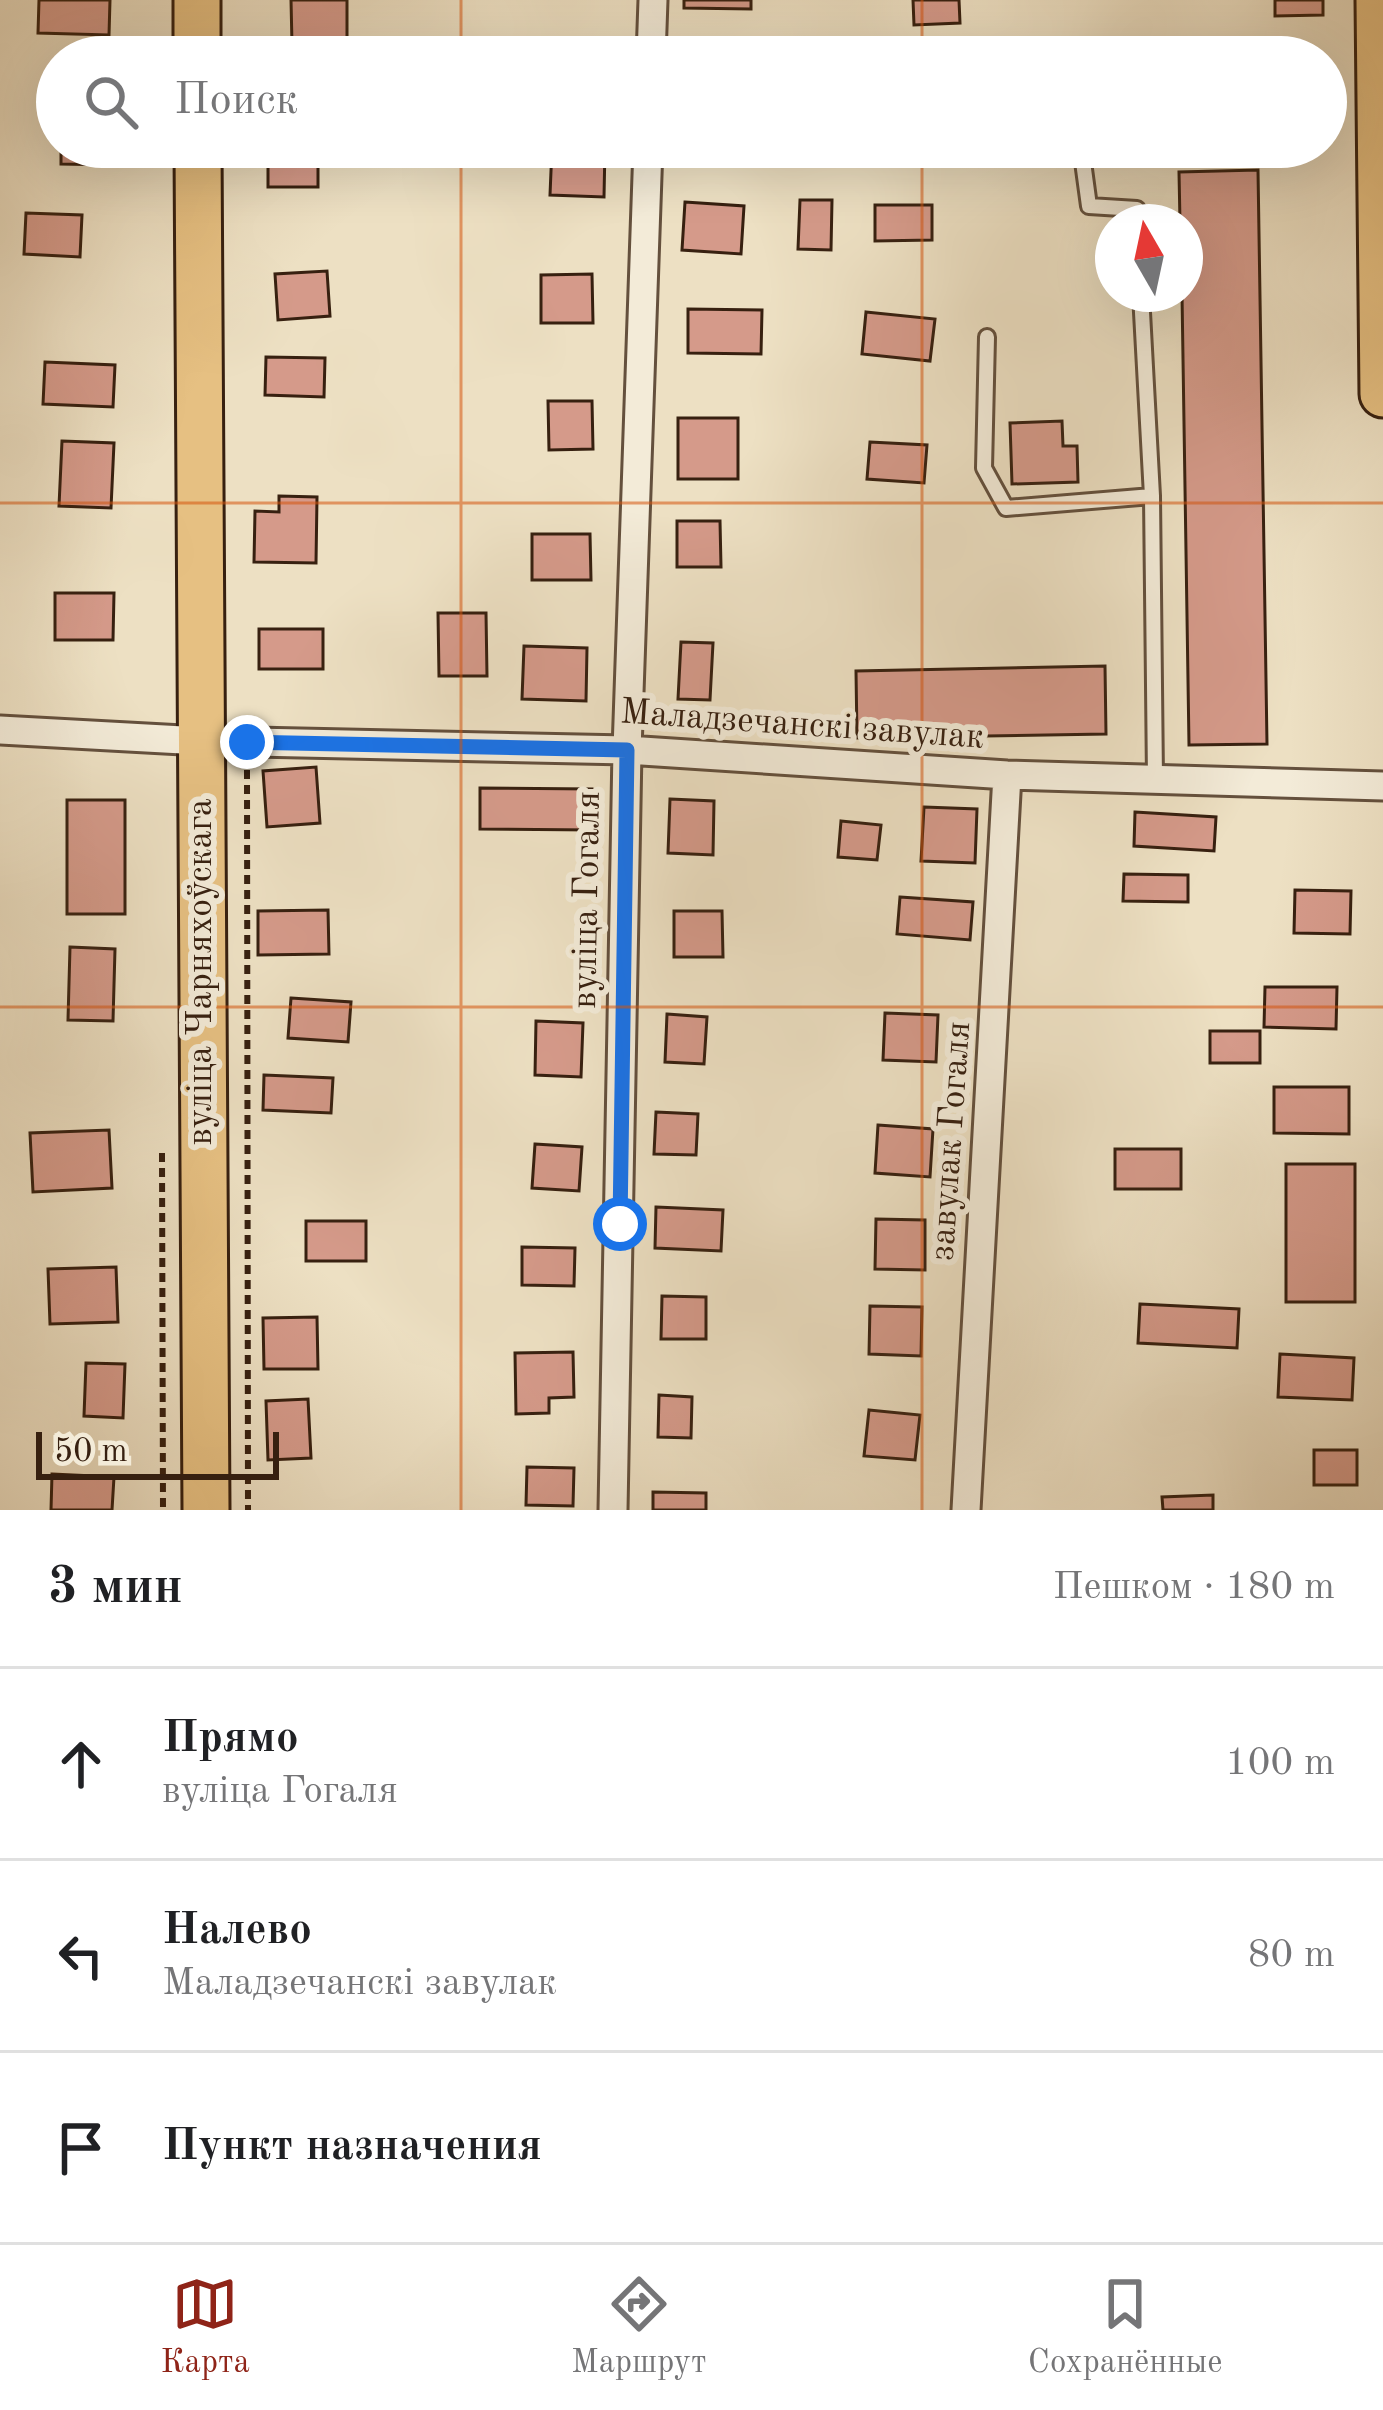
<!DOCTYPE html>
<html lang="ru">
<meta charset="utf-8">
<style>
:root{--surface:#fff;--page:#f2f2f2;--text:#202124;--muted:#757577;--line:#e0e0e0;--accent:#8f2418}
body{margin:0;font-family:"Old Standard TT",serif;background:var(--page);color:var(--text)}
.compass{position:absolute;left:1095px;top:204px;width:108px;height:108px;border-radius:50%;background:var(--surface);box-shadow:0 12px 48px #0002;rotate:351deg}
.scale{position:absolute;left:36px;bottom:30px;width:243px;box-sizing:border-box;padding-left:12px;border:6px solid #372010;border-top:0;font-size:33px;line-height:42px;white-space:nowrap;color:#372010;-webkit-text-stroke:9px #f3ebd8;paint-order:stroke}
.stop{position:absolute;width:36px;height:36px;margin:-27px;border:9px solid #1a73e8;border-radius:50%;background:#fff}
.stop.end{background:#1a73e8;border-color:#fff;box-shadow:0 3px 12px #0008}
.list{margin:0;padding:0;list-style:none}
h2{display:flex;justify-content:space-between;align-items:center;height:156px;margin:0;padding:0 48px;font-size:51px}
h2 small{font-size:39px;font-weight:400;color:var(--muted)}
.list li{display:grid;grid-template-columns:78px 1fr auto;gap:36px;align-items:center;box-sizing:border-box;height:192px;padding:0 48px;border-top:3px solid var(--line)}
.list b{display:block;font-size:45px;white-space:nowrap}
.list p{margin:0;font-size:39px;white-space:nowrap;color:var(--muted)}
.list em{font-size:39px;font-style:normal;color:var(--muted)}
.icon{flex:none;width:66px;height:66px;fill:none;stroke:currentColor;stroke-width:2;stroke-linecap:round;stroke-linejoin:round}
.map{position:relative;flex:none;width:1383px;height:1510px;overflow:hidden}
.search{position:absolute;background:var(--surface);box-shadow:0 12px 48px #0002;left:36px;right:36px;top:36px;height:132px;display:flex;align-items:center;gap:30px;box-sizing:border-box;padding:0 42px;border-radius:66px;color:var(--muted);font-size:45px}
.sheet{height:732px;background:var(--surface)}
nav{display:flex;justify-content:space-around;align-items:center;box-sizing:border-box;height:168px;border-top:3px solid var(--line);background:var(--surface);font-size:33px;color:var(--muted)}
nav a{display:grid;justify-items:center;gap:6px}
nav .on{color:var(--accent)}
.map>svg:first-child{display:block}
.building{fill:#d59a8a;stroke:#372010;stroke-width:3}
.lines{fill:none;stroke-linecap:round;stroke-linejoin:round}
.lane-casing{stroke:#64503d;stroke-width:20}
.street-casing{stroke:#64503d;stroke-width:33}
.primary-casing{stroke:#372010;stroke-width:51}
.path{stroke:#372010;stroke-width:6;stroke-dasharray:9 6;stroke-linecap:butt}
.lane{stroke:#f3ebd8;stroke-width:14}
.street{stroke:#f3ebd8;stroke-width:27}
.primary{stroke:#e6c082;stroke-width:45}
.route{stroke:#1a73e8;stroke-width:15}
.grid{fill:none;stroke:#d6530c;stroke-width:3;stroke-opacity:0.55}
.labels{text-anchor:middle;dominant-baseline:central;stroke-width:12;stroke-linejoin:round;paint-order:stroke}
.street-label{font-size:36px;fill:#372010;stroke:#f3ebd8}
</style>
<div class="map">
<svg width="1383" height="1510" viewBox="0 0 1383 1510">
<rect width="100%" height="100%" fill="#ede0c3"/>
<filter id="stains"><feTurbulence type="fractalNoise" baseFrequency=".00167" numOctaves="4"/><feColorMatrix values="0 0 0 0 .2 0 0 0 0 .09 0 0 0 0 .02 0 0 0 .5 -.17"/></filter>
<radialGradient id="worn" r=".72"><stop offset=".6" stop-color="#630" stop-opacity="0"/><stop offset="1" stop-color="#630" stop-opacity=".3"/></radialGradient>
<path class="building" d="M39 0H110L109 35 38 33Z
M291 0H347V43L292 44Z
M684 0H751V9L684 8Z
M913 0H959L960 23 914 25Z
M1275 0H1323V15L1275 16Z
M518 51H587V57H518Z
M61 147H113V165L61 164Z
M268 147H318V187H268Z
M552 147H605L604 197 550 195Z
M1258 170 1267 744 1189 745 1182 294H1185V222H1180L1179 172Z
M800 200H832L831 250 798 249Z
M685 202 744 206 741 254 682 250Z
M875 205H932V240L875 241Z
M26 213 82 215 80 257 24 254Z
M327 271 330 316 278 320 275 274Z
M592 274 593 323H541V275Z
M688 309 762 310 761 354 688 353Z
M866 312 935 319 930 361 862 354Z
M266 357 325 358 324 397 265 395Z
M45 362 115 365 113 407 43 404Z
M548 401H592L593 449 549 450Z
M678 418H738V479H678Z
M1062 421 1063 446H1077L1078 482 1012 484 1010 423Z
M62 441 114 443 111 508 59 506Z
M870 442 927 445 924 483 867 479Z
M279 496 317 497 316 563 254 562 255 511 279 512Z
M677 521H720L721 567H677Z
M532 534H590L591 580H532Z
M55 593H114L113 640H55Z
M438 613H486L487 676H439Z
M259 629H323V669H259Z
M681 642 713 643 710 700 678 699Z
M524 646 587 648 586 701 522 699Z
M1105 666 1106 734 857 738 856 671Z
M316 767 320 823 267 827 263 771Z
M480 788 592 789V830L480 829Z
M670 799 714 801 713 855 668 853Z
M67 800H125V914H67Z
M924 807 977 809 975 863 921 861Z
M1135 812 1216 817 1214 851 1134 846Z
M841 821 881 825 877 860 838 857Z
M1124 874 1188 875V902L1123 901Z
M1295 890 1351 891 1350 934 1294 933Z
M900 897 973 902 970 940 897 934Z
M328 910 329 954 258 955V911Z
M674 911H722L723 957H674Z
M70 947 115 949 113 1021 68 1020Z
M1265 987H1337L1336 1029 1264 1027Z
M291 998 351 1002 348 1042 288 1038Z
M885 1013 938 1015 936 1062 883 1060Z
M667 1014 707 1017 704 1064 665 1062Z
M536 1021 583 1023 581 1077 535 1075Z
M1210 1031H1260V1063H1210Z
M264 1075 333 1078 331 1113 263 1110Z
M1274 1087H1349V1134L1274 1133Z
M656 1112 698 1114 696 1155 654 1154Z
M878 1125 933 1129 930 1177 875 1173Z
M109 1130 112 1188 33 1192 30 1133Z
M535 1144 582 1147 579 1191 532 1188Z
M1115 1149H1181V1189H1115Z
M1286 1164H1355V1302H1286Z
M656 1207 723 1210 721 1251 655 1248Z
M876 1219 925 1220V1270L875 1269Z
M306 1221H366V1261H306Z
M522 1247 575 1248 574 1286 522 1285Z
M116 1267 118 1322 50 1324 48 1269Z
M662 1296 706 1297V1339H661Z
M1140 1304 1239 1309 1237 1348 1138 1343Z
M870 1306 922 1307 921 1356 869 1354Z
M317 1317 318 1369H264L263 1318Z
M573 1352 574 1397 549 1398V1413L516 1414 515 1353Z
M1280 1354 1354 1358 1352 1400 1278 1397Z
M86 1363 125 1364 123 1418 84 1416Z
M659 1395 692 1397 691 1438 658 1437Z
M308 1399 311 1458 268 1460 266 1401Z
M869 1410 920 1415 915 1460 864 1456Z
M1314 1450H1357V1485H1314Z
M527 1467 574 1468 573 1506 526 1505Z
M52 1474 114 1477 112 1510H51Z
M653 1492 706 1493V1510H653Z
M1213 1495V1510H1163L1162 1497Z"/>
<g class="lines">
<defs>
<path id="lane" d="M1023 56 1025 57
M1081 147 1089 206 1137 209V222
M1141 294 1152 496 1155 780
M987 337 984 468 1006 508 1152 496"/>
<path id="street" d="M651 57 653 0
M0 730 201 741 627 750 1007 775 1383 786
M613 1510 627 750 648 147
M966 1510 1007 775"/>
<path id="primary" d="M197 0V57
M1379 0 1383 394
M198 147 206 1510"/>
</defs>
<use href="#lane" class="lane-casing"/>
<use href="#street" class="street-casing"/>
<use href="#primary" class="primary-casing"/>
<path class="path" d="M247 770 248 1510
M162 1153 163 1510"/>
<use href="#lane" class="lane"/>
<use href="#street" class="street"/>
<use href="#primary" class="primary"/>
</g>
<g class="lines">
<path class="route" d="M247 742 627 750 620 1224"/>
</g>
<path class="grid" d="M461 0V57M922 0V57M461 147V1510M922 147V1510M0 503H1383M0 1007H1383"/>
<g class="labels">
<g class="street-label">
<text transform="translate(802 726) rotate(4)">Маладзечанскі завулак</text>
<text transform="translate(588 900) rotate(-89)">вуліца Гогаля</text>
<text transform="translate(202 972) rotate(-90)">вуліца Чарняхоўскага</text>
<text transform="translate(952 1141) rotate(-86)">завулак Гогаля</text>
</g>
</g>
<rect width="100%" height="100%" filter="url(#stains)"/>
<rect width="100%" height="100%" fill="url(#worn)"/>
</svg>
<svg class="compass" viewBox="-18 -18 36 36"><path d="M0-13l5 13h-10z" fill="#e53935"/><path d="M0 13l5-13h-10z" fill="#757577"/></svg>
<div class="scale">50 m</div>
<div class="stop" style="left:620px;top:1224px"></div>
<div class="stop end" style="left:247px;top:742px"></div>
<div class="search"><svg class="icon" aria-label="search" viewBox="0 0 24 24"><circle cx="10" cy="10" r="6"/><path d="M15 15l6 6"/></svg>Поиск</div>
</div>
<section class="sheet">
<h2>3 мин<small>Пешком · 180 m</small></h2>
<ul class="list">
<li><svg class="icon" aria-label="ahead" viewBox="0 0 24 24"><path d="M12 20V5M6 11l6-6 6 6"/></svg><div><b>Прямо</b><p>вуліца Гогаля</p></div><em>100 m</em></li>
<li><svg class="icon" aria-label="left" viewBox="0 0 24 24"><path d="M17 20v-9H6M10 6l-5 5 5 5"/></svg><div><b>Налево</b><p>Маладзечанскі завулак</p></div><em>80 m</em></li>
<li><svg class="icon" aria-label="arrive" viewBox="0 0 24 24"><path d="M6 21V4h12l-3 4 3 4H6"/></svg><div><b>Пункт назначения</b></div></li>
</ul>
</section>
<nav>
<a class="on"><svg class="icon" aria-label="map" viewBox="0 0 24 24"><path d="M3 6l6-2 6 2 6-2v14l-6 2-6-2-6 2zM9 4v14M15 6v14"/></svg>Карта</a>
<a><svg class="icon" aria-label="directions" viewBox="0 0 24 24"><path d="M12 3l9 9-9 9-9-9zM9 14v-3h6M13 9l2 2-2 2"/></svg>Маршрут</a>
<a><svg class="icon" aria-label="saved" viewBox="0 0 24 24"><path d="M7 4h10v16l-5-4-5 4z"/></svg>Сохранённые</a>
</nav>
